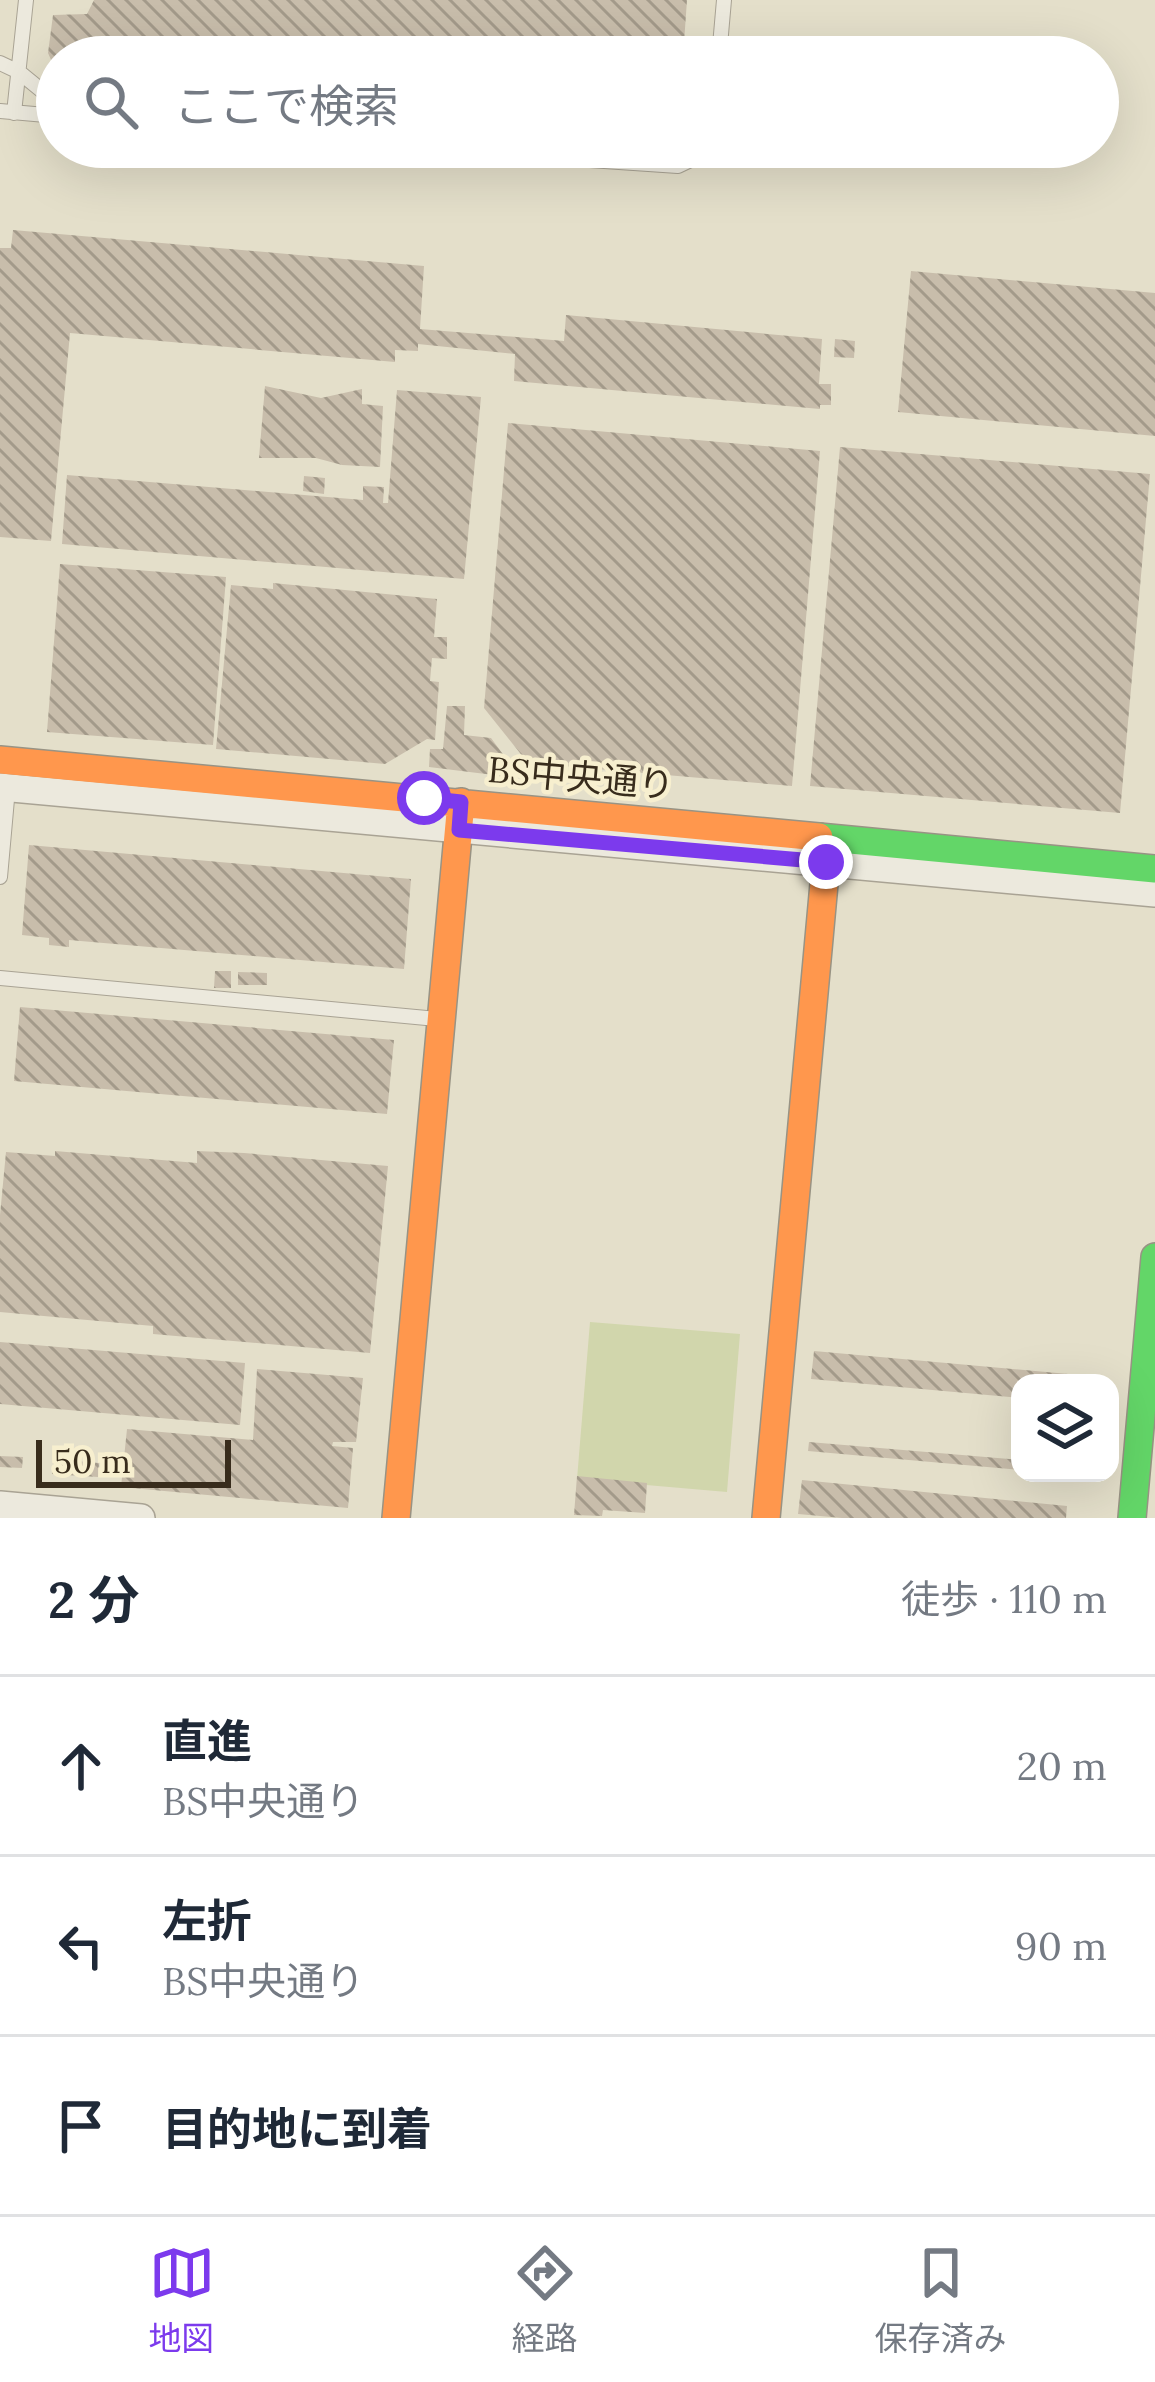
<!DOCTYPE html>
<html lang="ja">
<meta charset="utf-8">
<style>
:root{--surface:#fff;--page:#f2f2f3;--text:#1f2937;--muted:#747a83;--line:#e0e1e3;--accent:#7c3aed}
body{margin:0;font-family:Lora,"Noto Sans JP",serif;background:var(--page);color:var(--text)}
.controls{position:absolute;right:36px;bottom:36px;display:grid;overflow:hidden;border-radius:24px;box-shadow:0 12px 48px #0002}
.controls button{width:108px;height:108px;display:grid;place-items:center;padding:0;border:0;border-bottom:3px solid var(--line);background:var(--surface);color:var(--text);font:60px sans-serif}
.scale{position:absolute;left:36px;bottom:30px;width:195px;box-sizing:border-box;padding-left:12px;border:6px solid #382c1c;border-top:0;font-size:33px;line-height:42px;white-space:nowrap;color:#382c1c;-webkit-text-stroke:9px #f7efcf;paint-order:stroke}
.stop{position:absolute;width:36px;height:36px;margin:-27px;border:9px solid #7c3aed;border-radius:50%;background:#fff}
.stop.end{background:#7c3aed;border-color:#fff;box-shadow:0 3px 12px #0008}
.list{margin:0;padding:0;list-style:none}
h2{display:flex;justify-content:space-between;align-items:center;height:156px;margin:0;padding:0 48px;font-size:51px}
h2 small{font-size:39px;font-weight:400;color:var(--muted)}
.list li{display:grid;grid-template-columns:78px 1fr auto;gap:36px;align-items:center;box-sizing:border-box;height:180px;padding:0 48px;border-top:3px solid var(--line)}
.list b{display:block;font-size:45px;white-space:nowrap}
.list p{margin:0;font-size:39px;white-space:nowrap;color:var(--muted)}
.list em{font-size:39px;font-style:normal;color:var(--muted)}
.icon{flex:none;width:66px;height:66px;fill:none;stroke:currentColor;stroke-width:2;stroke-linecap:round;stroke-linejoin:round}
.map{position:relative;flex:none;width:1155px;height:1518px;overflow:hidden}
.search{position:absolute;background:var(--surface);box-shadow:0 12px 48px #0002;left:36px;right:36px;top:36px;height:132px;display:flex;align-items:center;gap:30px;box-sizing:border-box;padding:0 42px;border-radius:66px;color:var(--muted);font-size:45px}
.sheet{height:696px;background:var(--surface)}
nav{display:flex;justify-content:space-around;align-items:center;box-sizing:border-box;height:168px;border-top:3px solid var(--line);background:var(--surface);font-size:33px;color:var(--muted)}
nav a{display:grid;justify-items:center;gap:6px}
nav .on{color:var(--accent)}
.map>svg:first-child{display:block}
.pitch{fill:#d1d6ac}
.building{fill:url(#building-back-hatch)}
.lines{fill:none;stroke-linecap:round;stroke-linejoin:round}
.lane-casing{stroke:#a9a394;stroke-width:16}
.street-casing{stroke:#a9a394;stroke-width:30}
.fast-casing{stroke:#989384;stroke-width:30}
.slow-casing{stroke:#989384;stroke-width:30}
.lane{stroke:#ece9dd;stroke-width:14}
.street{stroke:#ece9dd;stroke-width:27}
.fast{stroke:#63d668;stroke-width:27}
.slow{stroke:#ff974d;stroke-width:27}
.route{stroke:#7c3aed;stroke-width:15}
.labels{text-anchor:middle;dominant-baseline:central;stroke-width:9;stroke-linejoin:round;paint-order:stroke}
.street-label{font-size:36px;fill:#382c1c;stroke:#f7efcf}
</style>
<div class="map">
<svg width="1155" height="1518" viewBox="0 0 1155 1518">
<defs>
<pattern id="building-back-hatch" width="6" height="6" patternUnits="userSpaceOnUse" patternTransform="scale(3)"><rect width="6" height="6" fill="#c8bdab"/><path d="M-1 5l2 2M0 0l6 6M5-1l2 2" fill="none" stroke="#a39a8a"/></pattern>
</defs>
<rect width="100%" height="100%" fill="#e4dfca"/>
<path class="pitch" d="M590 1322 740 1334 727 1492 577 1479Z"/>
<path class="building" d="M94 0H687L683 57H57V63L52 62 48 53 53 15 87 14Z
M13 230 424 266 420 329 564 341 566 315 822 339 819 384H831V405H820V409L514 381 515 354 418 344V351L395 350V362L70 333 51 541 0 537V248H11Z
M911 271 1155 293V436L898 412Z
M835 339 855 341 854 358 834 357Z
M265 386 321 398 362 389V404L383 406 380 467 342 465 316 458H259Z
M397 390 481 397 464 579 62 544 67 475 363 500V486L384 487 383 503H388Z
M508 423 820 451 792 786 528 763 484 708Z
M840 447 1150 474 1120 813 810 786Z
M304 476 325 478 324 494 303 491Z
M60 564 226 577 213 745 47 732Z
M273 583 437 599 434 637H447V659L432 658 430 681 439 682 435 740 427 739 385 764 216 749 231 585 273 589Z
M447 706H465L464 735 491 738 511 765V777L429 767 430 749H443Z
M29 845 411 879 404 969 69 940V947L49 945V938L22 935Z
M215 971H231V988H214Z
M238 972 267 973V985H238Z
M20 1007 394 1040 387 1114 14 1081Z
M55 1151 197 1163V1151L244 1153 388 1166 370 1353 153 1334V1326L0 1312V1215L6 1152 55 1156Z
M0 1342 245 1363 240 1425 0 1404Z
M814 1351 1079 1375 1078 1383H1020V1398L811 1379Z
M257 1369 363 1378 356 1442H333L332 1446 353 1448 348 1508 121 1487 127 1429 253 1440Z
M809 1442 1020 1460V1470L808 1451Z
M0 1456 23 1457 22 1468 0 1467Z
M54 1459 99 1463 98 1477 52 1474Z
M577 1476 647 1483 645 1513 603 1510 602 1516 574 1515Z
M802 1480 1067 1506 1066 1518H842L798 1514Z"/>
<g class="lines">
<defs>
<path id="lane" d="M719 57 724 0
M0 63 19 72 57 103
M0 111 57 116
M14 113 26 0
M399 147 678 166 699 156 705 147
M0 877 8 788
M0 978 437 1019"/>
<path id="street" d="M0 787 1155 893
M0 1505 141 1518"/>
<path id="fast" d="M819 837 1155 869
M1132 1518 1155 1257"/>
<path id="slow" d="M0 760 819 837
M396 1518 461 802
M766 1518 826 862"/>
</defs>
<use href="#lane" class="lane-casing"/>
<use href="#street" class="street-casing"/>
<use href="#fast" class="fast-casing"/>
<use href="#slow" class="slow-casing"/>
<use href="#lane" class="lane"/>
<use href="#street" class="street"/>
<use href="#fast" class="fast"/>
<use href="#slow" class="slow"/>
</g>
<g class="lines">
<path class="route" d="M424 798 461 802 459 830 826 862"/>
</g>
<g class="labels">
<g class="street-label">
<text transform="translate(581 777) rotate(5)">BS中央通り</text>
</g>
</g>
</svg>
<div class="controls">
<button><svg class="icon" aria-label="layers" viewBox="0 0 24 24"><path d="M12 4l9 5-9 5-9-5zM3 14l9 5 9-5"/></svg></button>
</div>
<div class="scale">50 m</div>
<div class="stop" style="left:424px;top:798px"></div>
<div class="stop end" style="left:826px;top:862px"></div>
<div class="search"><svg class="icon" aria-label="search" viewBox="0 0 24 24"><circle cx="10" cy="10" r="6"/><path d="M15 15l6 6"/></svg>ここで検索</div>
</div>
<section class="sheet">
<h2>2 分<small>徒歩 · 110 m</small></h2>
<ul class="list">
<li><svg class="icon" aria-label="ahead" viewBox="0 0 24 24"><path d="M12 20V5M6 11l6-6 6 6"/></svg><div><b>直進</b><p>BS中央通り</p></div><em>20 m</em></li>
<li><svg class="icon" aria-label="left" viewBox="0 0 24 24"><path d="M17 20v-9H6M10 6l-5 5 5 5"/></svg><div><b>左折</b><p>BS中央通り</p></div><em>90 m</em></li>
<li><svg class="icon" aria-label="arrive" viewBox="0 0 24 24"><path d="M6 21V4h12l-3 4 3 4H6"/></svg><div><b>目的地に到着</b></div></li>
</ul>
</section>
<nav>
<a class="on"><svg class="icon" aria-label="map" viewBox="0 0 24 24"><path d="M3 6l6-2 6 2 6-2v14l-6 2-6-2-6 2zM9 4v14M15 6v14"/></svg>地図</a>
<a><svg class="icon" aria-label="directions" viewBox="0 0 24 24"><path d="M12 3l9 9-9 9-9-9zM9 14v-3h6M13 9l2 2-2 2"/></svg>経路</a>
<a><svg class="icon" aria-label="saved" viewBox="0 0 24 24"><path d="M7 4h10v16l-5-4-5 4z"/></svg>保存済み</a>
</nav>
